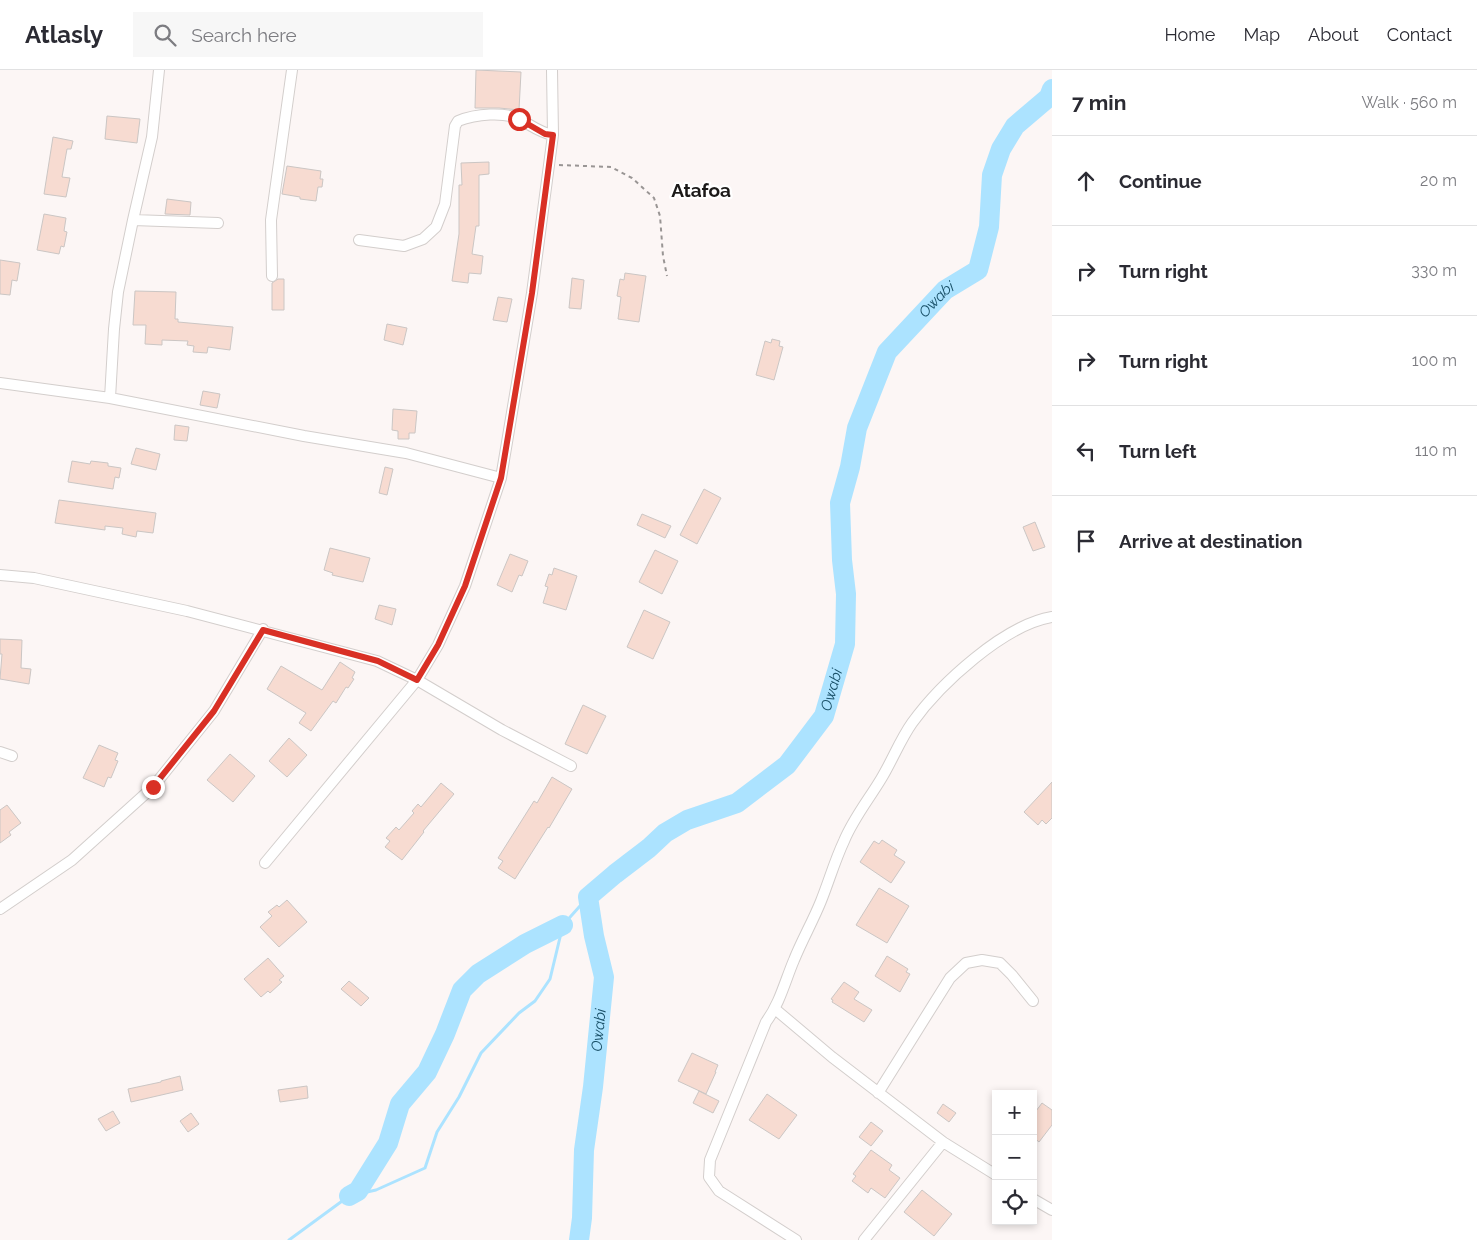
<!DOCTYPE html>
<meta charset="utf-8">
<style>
:root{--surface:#fff;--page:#f7f7f7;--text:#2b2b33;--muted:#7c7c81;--line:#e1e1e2}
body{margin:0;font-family:Raleway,sans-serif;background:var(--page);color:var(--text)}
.controls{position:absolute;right:15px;bottom:15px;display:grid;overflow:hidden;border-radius:0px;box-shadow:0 2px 8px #0003}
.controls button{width:45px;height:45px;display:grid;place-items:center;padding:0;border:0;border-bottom:1px solid var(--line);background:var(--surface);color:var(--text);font:25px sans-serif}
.stop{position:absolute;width:15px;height:15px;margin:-11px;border:4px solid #d93025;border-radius:50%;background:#fff}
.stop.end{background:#d93025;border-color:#fff;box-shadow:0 1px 5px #0008}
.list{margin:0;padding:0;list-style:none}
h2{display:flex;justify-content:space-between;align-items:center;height:65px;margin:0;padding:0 20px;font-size:21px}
h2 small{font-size:16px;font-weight:400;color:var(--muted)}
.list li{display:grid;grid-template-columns:32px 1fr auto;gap:15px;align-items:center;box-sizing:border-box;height:90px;padding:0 20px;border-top:1px solid var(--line)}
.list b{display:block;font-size:19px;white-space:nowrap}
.list em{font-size:16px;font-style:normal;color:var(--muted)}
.icon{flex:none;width:28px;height:28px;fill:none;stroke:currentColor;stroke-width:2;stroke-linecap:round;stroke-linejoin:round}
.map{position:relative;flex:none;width:1052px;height:1170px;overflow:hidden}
header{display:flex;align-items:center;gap:30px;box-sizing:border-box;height:70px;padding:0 25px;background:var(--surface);border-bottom:1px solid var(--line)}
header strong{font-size:24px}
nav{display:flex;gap:28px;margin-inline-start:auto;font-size:18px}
.search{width:350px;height:45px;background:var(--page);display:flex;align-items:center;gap:12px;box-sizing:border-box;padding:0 18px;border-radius:0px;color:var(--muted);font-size:19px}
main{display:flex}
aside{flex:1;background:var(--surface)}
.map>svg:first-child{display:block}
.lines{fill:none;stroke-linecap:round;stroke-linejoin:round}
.stream{stroke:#ace3ff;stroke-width:3}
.river{stroke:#ace3ff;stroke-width:20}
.building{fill:#f7dbd1;stroke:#cbc6c4}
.minor-casing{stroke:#d3cecc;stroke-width:12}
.path{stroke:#999594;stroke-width:2;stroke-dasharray:4 4;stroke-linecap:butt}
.minor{stroke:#fff;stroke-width:10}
.route{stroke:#d93025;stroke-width:6}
.labels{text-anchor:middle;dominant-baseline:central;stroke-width:4.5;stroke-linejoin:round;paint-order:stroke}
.water-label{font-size:15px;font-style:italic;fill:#1a5169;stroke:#fff}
.district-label{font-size:19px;font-weight:bold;fill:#1c1a19;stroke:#fff}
</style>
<header>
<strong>Atlasly</strong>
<div class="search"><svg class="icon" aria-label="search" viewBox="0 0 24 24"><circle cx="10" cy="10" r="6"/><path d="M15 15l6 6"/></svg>Search here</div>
<nav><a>Home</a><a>Map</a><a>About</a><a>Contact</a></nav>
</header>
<main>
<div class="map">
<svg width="1052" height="1170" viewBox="0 0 1052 1170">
<rect width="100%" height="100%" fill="#fcf6f5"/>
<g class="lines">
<path class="stream" d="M289 1170 349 1126 376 1120 425 1098 437 1062 459 1027 481 983 519 943 535 931 550 909 563 855 588 827"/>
<g class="river">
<path d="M349 1126 358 1121 388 1073 400 1034 427 1002 445 964 462 920 478 904 525 874 563 855"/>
<path id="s1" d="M579 1170 582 1148 584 1080 593 1017 604 907 594 866 588 827 615 804 649 778 665 763 687 750 737 733 787 695 824 646 845 574 846 524 842 490 840 433 850 397 857 358 887 282 945 220 978 200 989 157 992 105 1001 79 1015 56 1049 27 1052 19"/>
</g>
</g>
<path class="building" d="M476 0 521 2 519 40 499 38H475Z
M107 46 140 49 137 73 105 69Z
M53 67 73 71 71 79H67L62 107 70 108 66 127 44 124Z
M489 92V104L479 105V156H476L472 184 483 186 481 204 469 203 468 213 452 211 459 164V115H462L461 93Z
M287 96 321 101 320 109H323L322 117H318L316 131 300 129V127L282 124Z
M167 129 191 132 190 145 165 144Z
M44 144 66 148 64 161 67 162 64 177 61 176 59 184 37 180Z
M0 190 20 193 17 211 12 210 10 225 0 224Z
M625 203 646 206 639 252 618 249 621 227 617 226 620 209 624 210Z
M572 208 584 210 581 239 569 238Z
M278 209H284V240H272V213Z
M135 221 176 222 175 249H178V252L233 257 230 280 208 277 207 283 193 282 194 276 187 275 188 271 162 270V275L145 274 146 255H133Z
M498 227 512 229 507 252 493 250Z
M387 254 407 258 403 275 384 270Z
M772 269 780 271 779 276 783 277 774 310 756 305 765 271 771 273Z
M203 321 220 324 217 338 200 335Z
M393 339 417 341 415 363H409V369H398V361L392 360Z
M175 355 189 357 187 371 174 370Z
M136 378 160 384 156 400 131 394Z
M72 391 90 394 91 391 108 393V396L121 398 119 408 115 407 113 419 68 412Z
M385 397 393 399 387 425 379 423Z
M704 419 721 428 697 474 680 465Z
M59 430 156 443 153 463 137 461 136 467 122 464 123 458 105 456V460L55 453Z
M642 444 671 456 665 468 637 455Z
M1035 452 1045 477 1033 481 1023 457Z
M330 478 370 488 363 512 332 505 333 503 324 500Z
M655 480 678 491 662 524 639 512Z
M510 484 528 491 522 506 519 505 512 522 497 515Z
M554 498 577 506 566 540 543 533 548 517 545 516 549 504 552 505Z
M379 535 396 539 392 555 375 549Z
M644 540 670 552 653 589 627 577Z
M0 569 22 570 21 598 31 599 29 614 0 609 2 584H0Z
M340 592 355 602 352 608 354 609 348 618 346 617 336 633 333 631 311 661 299 653 306 643 267 619 281 596 322 620Z
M583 635 606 646 587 684 565 674Z
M289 668 307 685 287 707 269 691Z
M99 675 118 683 115 690 118 691 111 708 108 707 104 717 83 708Z
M230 684 255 706 233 732 207 710Z
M552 707 572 719 549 758 548 757 515 809 498 798 503 791 498 788 534 731 537 733Z
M1052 712V748L1046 754 1042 750 1038 755 1024 742Z
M441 713 454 724 423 761 424 762 402 790 385 777 390 771 386 768 396 757 399 760 414 743 412 741 418 734 421 737Z
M7 735 21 753 9 762 11 765 0 773V740Z
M882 770 897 780 894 785 905 792 891 813 860 792 874 771 879 774Z
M879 818 909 836 887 873 856 855Z
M287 830 307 852 279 877 260 857 272 846 268 842 277 835 279 837Z
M887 886 908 899 906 902 910 904 900 922 875 906Z
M268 888 284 906 279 910 282 912 270 923 268 921 261 927 244 909Z
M349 911 369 928 361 936 341 919Z
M844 912 859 922 854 929 872 940 864 952 832 932 833 930 831 929Z
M692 983 718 995 715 1002H716L706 1024 678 1011Z
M180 1006 183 1020 131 1032 128 1019 161 1012V1011Z
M307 1016 308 1028 280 1032 278 1020Z
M699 1021 719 1031 713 1043 693 1033Z
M767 1024 797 1045 779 1069 749 1050Z
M1042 1033 1052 1040V1055L1039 1072 1033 1067V1045Z
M943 1034 956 1043 949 1052 937 1043Z
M113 1041 120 1053 106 1061 98 1049Z
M191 1043 199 1054 188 1062 180 1051Z
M871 1052 883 1061 871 1076 859 1067Z
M871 1080 892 1095 889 1100 900 1108 885 1128 871 1118 868 1123 852 1111 856 1106 853 1104Z
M922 1120 952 1144 934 1166 904 1142Z"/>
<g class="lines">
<defs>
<path id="minor" d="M133 150 218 153
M359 170 404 176 423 169 436 157 445 134 455 56 458 51C475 44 505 41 521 50 532 56 541 63 553 65
M272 206 271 150 292 0
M0 313 110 328 304 366 406 383 501 408
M110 328 114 259 118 222 133 150 152 67 159 0
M0 505 34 508 187 541 377 591 417 610 502 660 571 696
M0 682 12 686
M265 793 417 610 438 575 465 516 501 408 532 223 553 65 552 0
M0 839 72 790 153 717 214 641 263 559
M775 939 832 987 943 1072 996 1105
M878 1023 950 908 966 893 982 890 1000 893 1012 905 1033 931
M1033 1129 1052 1140
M796 1170 719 1121 709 1107 710 1090 766 952C780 933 785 911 794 890 802 870 813 851 821 831 829 811 835 790 844 771 853 749 869 729 881 709 892 691 900 670 912 653 940 614 1004 555 1052 547
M864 1170 943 1072"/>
</defs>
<use href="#minor" class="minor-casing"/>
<path class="path" d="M559 95 611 97 632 108 654 128 660 146 663 186 667 206"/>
<use href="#minor" class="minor"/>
</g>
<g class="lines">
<path class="route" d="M153 717 214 641 263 560 378 591 417 610 438 575 465 516 501 408 532 223 553 65 545 64 519 49"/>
</g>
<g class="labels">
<g class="water-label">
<text stroke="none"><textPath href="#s1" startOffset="1096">Owabi</textPath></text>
<text stroke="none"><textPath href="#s1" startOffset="676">Owabi</textPath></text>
<text stroke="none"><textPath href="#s1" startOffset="211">Owabi</textPath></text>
</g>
<g class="district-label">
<text x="701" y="120">Atafoa</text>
</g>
</g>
</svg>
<div class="controls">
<button>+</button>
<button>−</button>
<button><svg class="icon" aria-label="locate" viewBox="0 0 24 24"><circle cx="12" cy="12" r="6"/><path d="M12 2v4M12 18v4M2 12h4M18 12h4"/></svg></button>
</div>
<div class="stop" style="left:519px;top:49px"></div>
<div class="stop end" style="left:153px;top:717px"></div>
</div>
<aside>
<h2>7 min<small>Walk · 560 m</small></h2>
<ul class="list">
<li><svg class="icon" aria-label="ahead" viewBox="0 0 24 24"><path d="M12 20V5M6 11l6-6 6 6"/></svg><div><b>Continue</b></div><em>20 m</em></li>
<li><svg class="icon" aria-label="right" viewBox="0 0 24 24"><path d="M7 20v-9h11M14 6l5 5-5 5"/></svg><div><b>Turn right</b></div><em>330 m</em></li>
<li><svg class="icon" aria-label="right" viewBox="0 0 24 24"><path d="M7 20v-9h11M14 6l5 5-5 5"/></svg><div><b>Turn right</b></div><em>100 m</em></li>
<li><svg class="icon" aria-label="left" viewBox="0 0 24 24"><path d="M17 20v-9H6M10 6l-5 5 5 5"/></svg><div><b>Turn left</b></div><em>110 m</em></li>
<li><svg class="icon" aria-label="arrive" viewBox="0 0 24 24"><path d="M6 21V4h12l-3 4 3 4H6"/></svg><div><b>Arrive at destination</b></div></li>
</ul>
</aside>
</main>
